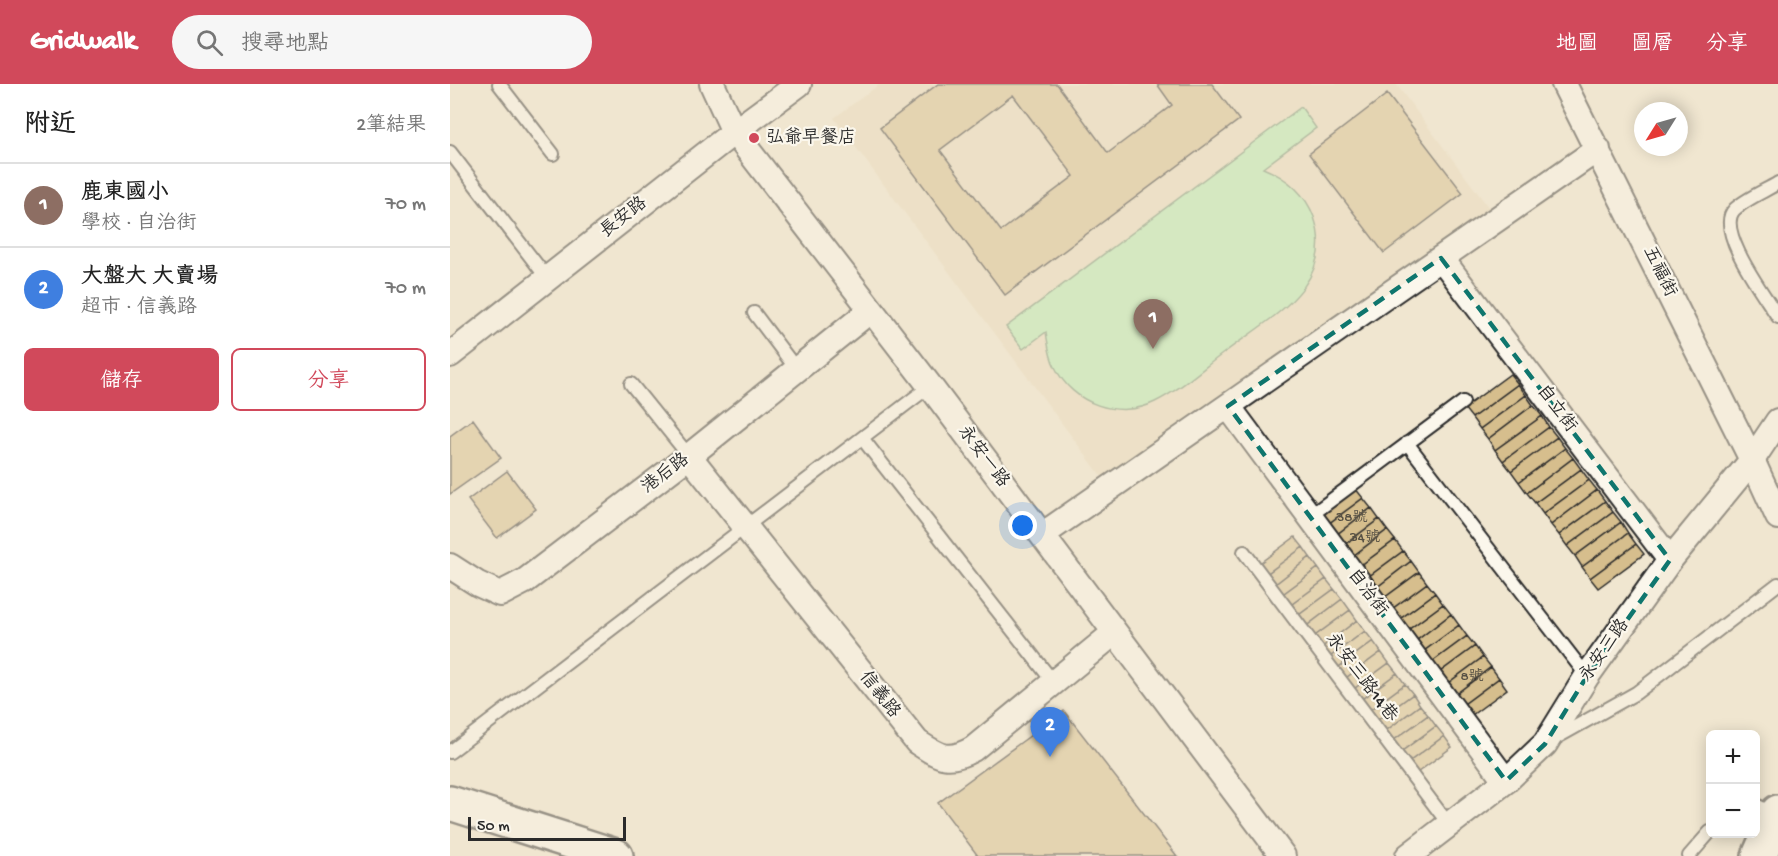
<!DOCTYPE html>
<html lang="zh-TW">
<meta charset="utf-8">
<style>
:root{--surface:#fff;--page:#f6f6f6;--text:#222;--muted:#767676;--line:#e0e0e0;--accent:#d1495b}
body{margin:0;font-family:"Gochi Hand","LXGW WenKai TC",sans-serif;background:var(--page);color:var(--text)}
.controls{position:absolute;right:18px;bottom:18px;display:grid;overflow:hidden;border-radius:9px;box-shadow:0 3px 15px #0003}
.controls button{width:54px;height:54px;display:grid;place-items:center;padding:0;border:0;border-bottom:2px solid var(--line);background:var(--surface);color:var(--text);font:30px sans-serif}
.compass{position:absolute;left:1184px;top:18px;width:54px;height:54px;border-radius:50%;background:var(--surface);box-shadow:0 3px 15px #0003;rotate:233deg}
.scale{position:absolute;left:18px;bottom:15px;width:158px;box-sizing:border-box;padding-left:6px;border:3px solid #2b2b2b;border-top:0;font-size:16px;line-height:21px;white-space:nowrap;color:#2b2b2b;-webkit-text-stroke:4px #fbf7ec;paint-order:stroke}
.you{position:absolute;left:573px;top:442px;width:21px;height:21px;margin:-15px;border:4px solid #fff;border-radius:50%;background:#1a73e8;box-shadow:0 0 0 9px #1a73e833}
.badge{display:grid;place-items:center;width:39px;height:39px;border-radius:50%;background:var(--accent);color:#fff;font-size:20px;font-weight:700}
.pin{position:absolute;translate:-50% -50px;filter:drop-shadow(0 2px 3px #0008)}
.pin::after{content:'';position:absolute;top:32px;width:21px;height:18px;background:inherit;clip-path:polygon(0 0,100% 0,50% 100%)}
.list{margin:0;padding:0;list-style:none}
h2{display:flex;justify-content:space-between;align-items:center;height:78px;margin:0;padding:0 24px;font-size:26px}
h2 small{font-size:20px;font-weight:400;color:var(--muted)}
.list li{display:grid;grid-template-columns:39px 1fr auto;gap:18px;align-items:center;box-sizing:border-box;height:84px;padding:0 24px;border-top:2px solid var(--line)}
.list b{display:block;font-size:22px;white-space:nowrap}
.list p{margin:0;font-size:20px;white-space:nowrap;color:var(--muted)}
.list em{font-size:20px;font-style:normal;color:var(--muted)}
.actions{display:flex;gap:12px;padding:18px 24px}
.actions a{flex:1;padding:14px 0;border:2px solid var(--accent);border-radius:9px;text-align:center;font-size:21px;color:var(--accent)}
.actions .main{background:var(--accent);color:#fff}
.icon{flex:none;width:33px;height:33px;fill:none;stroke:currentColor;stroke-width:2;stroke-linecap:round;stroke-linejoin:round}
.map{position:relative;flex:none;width:1328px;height:772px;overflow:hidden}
header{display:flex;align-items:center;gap:36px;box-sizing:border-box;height:84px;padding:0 30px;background:var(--accent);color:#fff}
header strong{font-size:28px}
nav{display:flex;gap:33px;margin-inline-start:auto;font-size:21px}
.search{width:420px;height:54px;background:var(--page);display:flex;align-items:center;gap:15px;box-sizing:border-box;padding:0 21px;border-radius:33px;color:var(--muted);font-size:22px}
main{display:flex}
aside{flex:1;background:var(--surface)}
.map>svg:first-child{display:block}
.built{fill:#e8dabc}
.grass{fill:#b3ecb0;stroke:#6f8c6e;stroke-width:1.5}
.building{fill:#d6be8d;stroke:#2b2b2b;stroke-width:1.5;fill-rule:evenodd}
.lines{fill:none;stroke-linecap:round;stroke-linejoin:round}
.service-casing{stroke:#2b2b2b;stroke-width:16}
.minor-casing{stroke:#2b2b2b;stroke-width:28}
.secondary-casing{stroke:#2b2b2b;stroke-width:38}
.service{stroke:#fbf7ec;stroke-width:12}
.minor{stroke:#fbf7ec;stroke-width:24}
.secondary{stroke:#fbf7ec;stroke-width:33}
.marked{fill:none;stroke:#0f766e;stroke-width:4.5;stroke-dasharray:12 8;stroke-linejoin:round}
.poi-dot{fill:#d1495b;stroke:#fbf7ec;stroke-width:2}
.labels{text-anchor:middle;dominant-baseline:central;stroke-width:4.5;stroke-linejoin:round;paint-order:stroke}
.number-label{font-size:15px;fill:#565044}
.poi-label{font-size:18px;fill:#2b2b2b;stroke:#fbf7ec;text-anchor:start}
.street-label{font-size:18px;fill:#2b2b2b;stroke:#fbf7ec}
</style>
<header>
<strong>Gridwalk</strong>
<div class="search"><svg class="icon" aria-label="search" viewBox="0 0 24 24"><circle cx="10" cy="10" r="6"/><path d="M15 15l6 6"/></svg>搜尋地點</div>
<nav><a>地圖</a><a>圖層</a><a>分享</a></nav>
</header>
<main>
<aside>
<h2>附近<small>2筆結果</small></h2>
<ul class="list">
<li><span class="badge" style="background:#8d6e63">1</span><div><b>鹿東國小</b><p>學校 · 自治街</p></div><em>70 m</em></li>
<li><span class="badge" style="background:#3f7fe0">2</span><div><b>大盤大 大賣場</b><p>超市 · 信義路</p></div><em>70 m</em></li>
</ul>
<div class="actions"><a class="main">儲存</a><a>分享</a></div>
</aside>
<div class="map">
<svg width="1328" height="772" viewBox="0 0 1328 772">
<rect width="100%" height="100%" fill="#f0e6d0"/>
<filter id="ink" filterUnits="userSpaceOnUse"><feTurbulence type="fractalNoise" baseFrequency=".0167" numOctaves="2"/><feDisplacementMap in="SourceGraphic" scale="12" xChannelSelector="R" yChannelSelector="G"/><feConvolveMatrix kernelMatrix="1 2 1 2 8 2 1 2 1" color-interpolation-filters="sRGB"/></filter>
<g filter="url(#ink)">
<path class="built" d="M430 0H946L1039 124 661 405 384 34Z"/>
<path class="grass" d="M851 23 866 44 813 84C835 93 855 109 864 133 887 201 821 233 775 268 753 284 730 306 705 318 669 336 622 320 605 283 599 272 598 260 596 248L573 265 556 243Z"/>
<path class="building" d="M488 0H607L658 69 722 21 707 0H762L789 36 555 211 430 44ZM563 11 624 92 551 147 490 66Z
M937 10 1013 109 934 169 859 70Z
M1060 290 1068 300 1022 334 1014 324Z
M1068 300 1076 311 1030 345 1022 334Z
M1076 311 1083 321 1038 355 1030 345Z
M1083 321 1092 332 1045 366 1038 355Z
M1092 332 1099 343 1053 377 1045 366Z
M23 335 51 374 0 410V352Z
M1099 343 1107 353 1061 387 1053 377Z
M1107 353 1115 364 1069 398 1061 387Z
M1115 364 1123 374 1077 409 1069 398Z
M1123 374 1131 385 1085 419 1077 409Z
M1131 385 1139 396 1093 430 1085 419Z
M57 387 86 425 47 454 18 416Z
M1139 396 1147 406 1101 441 1093 430Z
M905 404 913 414 878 440 870 430Z
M1147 406 1155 417 1109 451 1101 441Z
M913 414 921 424 886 451 878 440Z
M1155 417 1163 428 1117 462 1109 451Z
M921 424 929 435 894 461 886 451Z
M1163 428 1171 438 1125 472 1117 462Z
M929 435 937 446 903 472 894 461Z
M1171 438 1178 449 1132 483 1125 472Z
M937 446 945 456 910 482 903 472Z
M1178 449 1186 460 1140 494 1132 483Z
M845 453 853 463 811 494 803 484Z
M945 456 953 467 918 493 910 482Z
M1186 460 1194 470 1148 504 1140 494Z
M853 463 860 473 819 505 811 494Z
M953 467 961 477 926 504 918 493Z
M860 473 868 484 826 515 819 505Z
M961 477 969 488 934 514 926 504Z
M868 484 876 495 834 526 826 515Z
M969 488 977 499 942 525 934 514Z
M876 495 884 505 842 536 834 526Z
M977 499 985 509 950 535 942 525Z
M884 505 892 515 850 547 842 536Z
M985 509 993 520 958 546 950 535Z
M892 515 900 526 858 557 850 547Z
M993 520 1001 530 966 557 958 546Z
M900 526 907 536 866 568 858 557Z
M1001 530 1009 541 974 567 966 557Z
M907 536 915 547 873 578 866 568Z
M1009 541 1017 552 982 578 974 567Z
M915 547 923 557 881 589 873 578Z
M1017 552 1025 562 990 588 982 578Z
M923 557 931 568 889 599 881 589Z
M1025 562 1033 573 998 599 990 588Z
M931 568 939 579 897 610 889 599Z
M1033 573 1041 583 1006 610 998 599Z
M939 579 947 589 905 620 897 610Z
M1041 583 1049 594 1014 620 1006 610Z
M947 589 955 600 913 631 905 620Z
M1049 594 1057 605 1022 631 1014 620Z
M955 600 963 610 921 641 913 631Z
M963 610 970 621 929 652 921 641Z
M970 621 978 631 936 662 929 652Z
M614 627 727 772H528L488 719Z
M978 631 986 642 944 673 936 662Z
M986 642 994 652 952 683 944 673Z
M994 652 1002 663 960 694 952 683Z"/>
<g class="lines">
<defs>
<path id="service" d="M49 0 103 70
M0 68 97 194
M1328 99C1315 107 1295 115 1284 126 1265 147 1316 213 1328 233
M304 229 347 286
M181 300 239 372
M412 354 604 599
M957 359 1137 592
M860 432 1013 318
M794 468 1000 742
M1102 656 1186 609 1328 500
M0 668 480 302
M1306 721 1326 731
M1239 772 1260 748"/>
<path id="minor" d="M262 0 284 48 480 302 833 772
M1114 0 1302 376 1328 433
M991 174 1220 476
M0 271 284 48 349 0
M778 322 1056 697
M239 372 467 658C490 673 498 679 523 665L664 549
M592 451 1148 65
M0 482 28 500 50 510 75 497 239 372 421 226
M958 772 1056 697 1095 660 1137 592 1220 476 1302 376 1328 337"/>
<path id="secondary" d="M0 719 166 772
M1309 772 1328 728"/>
</defs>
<use href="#service" class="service-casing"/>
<use href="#minor" class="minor-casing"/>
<use href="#secondary" class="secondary-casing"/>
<use href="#service" class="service"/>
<use href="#minor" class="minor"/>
<use href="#secondary" class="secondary"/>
</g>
</g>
<path d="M0 0H1328V772H0ZM991 174 1220 476 1137 592 1095 660 1056 697 778 322Z" fill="#f0e6d0" fill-opacity=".55" fill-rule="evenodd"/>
<path class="marked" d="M991 174 1220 476 1137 592 1095 660 1056 697 778 322Z"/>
<circle class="poi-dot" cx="304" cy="54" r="6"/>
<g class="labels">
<g class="number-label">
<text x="902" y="434">38號</text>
<text x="915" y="454">34號</text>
<text x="1022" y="593">8號</text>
</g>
<g class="poi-label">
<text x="316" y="54">弘爺早餐店</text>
</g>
<g class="street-label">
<text transform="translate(174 134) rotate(-38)">長安路</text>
<text transform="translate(1209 188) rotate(64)">五福街</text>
<text transform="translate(1106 325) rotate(53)">自立街</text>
<text transform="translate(533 373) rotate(53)">永安一路</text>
<text transform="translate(216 390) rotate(-37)">港后路</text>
<text transform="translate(917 509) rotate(53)">自治街</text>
<text transform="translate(1155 567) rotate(-55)">永安三路</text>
<text transform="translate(911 594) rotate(53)">永安三路14巷</text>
<text transform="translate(429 611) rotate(52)">信義路</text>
</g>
</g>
</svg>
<div class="controls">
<button>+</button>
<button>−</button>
</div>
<svg class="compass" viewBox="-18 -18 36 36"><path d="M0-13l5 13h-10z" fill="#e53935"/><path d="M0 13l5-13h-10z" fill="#767676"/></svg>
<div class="scale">50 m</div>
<div class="you"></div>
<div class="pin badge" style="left:703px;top:265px;background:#8d6e63">1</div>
<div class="pin badge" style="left:600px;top:673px;background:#3f7fe0">2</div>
</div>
</main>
